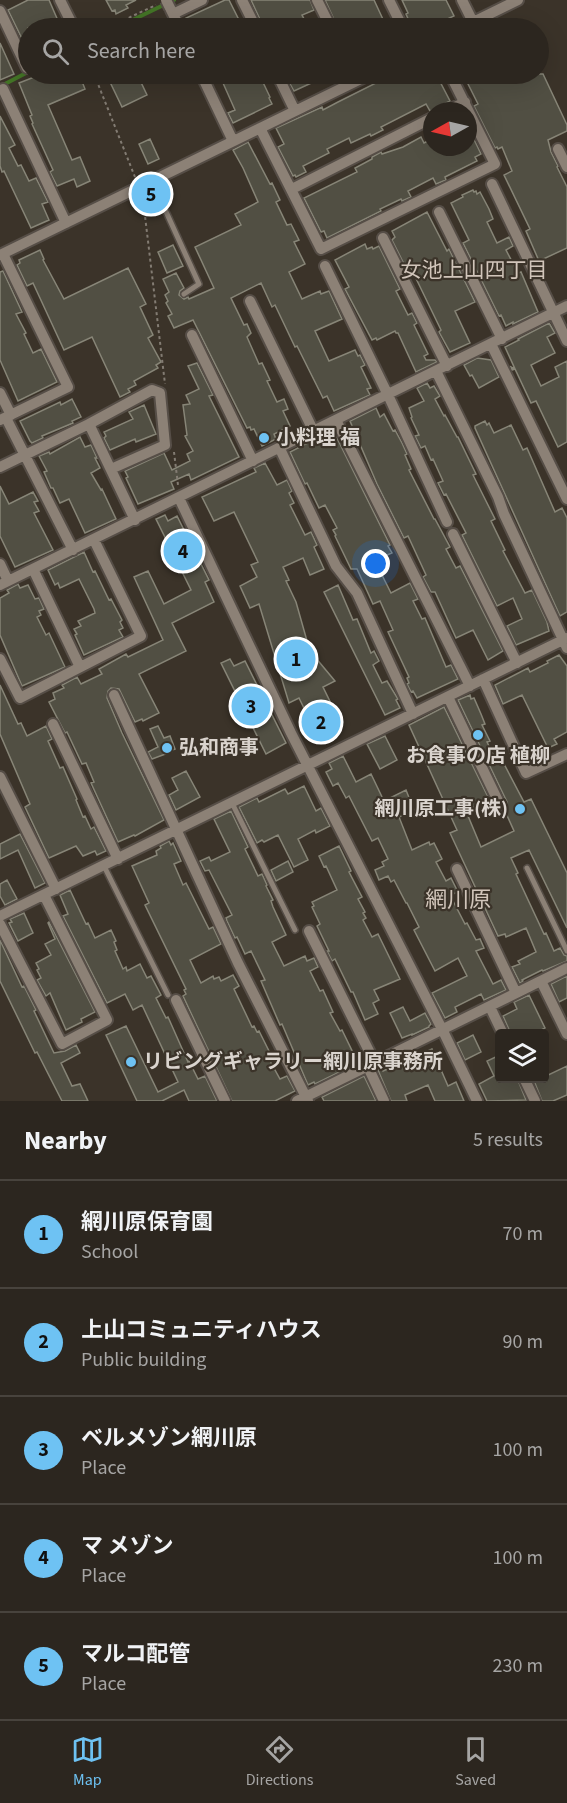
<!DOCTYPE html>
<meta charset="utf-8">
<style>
:root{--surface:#2c261f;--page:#342e28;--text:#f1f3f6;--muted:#a6a5a4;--line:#48433d;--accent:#6ec2f3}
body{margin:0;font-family:"Source Sans 3","Noto Sans JP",sans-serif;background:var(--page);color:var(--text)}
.controls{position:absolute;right:18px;bottom:18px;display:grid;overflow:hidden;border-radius:6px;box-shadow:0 6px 24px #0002}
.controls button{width:54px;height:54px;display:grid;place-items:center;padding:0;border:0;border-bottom:2px solid var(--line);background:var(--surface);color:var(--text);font:30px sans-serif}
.compass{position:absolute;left:423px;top:102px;width:54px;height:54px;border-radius:50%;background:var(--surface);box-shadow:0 6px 24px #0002;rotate:262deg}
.you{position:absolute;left:376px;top:564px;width:21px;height:21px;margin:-15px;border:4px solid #fff;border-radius:50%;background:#1a73e8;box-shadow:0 0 0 9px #1a73e833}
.badge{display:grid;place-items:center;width:39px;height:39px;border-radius:50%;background:var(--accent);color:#111;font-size:20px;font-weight:700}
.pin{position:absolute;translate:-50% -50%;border:3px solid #fff;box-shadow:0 2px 6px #0006}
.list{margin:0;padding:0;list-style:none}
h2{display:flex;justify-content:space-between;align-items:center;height:78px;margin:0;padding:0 24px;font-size:26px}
h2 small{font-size:20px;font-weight:400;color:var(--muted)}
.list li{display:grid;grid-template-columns:39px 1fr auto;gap:18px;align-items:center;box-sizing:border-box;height:108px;padding:0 24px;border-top:2px solid var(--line)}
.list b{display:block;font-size:22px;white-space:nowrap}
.list p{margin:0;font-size:20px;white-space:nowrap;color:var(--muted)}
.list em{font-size:20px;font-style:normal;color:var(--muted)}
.icon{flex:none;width:33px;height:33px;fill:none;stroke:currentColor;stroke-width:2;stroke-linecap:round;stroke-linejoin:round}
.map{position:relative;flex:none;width:567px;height:1101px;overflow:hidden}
.search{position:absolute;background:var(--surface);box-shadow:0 6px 24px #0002;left:18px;right:18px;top:18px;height:66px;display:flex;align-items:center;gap:15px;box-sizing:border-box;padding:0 21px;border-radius:33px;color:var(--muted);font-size:22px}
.sheet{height:618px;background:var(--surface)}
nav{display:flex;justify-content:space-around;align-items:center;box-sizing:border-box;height:84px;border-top:2px solid var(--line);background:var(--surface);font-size:16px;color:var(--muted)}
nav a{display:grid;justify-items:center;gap:3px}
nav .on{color:var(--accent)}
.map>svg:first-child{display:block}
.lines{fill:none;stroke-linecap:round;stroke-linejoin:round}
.stream{stroke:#437426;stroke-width:4}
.building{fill:#514f43;stroke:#878577;stroke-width:1.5}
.service-casing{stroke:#564e47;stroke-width:8}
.minor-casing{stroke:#564e47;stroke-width:14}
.path{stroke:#837c73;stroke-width:2;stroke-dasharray:3 3;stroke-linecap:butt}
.service{stroke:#8c8176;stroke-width:5}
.minor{stroke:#8c8176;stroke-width:10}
.minor-bridge-casing{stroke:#564e47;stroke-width:14;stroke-linecap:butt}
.minor-bridge{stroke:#8c8176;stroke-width:10}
.poi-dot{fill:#6ec2f3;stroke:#3b3329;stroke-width:2}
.labels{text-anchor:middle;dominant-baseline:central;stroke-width:4.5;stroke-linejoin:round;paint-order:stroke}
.poi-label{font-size:20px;font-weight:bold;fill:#dad4ce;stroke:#3b3329;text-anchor:start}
.neighbourhood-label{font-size:21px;fill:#d1c5ba;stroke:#3b3329}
.quarter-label{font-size:22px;fill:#d1c5ba;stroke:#3b3329}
</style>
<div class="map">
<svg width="567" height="1101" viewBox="0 0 567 1101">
<rect width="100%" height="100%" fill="#3b3329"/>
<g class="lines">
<path class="stream" d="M116 28 174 0
M1 86 28 72"/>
</g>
<path class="building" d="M28 0H49L59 23H57L58 26 52 28H28V51L8 10Z
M106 0H136L126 5 128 8 116 14 115 10 112 11Z
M225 0H229L241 24 232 28H191L186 18Z
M251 0H310L314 10 302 15 309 28H264Z
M325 0H374L387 28H338Z
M402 0H446L454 16 428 28H412L406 14 408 13Z
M0 43 14 74 0 80Z
M42 74H57L59 79 71 74H79L85 89 48 105 72 160 80 157 90 181 77 187 74 179 57 186 50 172 53 170 32 124 33 123 30 116 32 115 19 83Z
M128 74H137L147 95 122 107 110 82Z
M219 74H259L270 97 269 98 272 104 233 123 228 113 235 110Z
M292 74H331L294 91 289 82 295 80Z
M389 74H436L450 101 430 111 426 104 381 127 383 130 371 136 370 134 351 143 349 138 327 149 329 153 303 166 306 172 296 177 295 175 293 176 278 147 284 144 276 128 322 107 323 110 338 102 390 76Z
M463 74H543L567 125V131L548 140 551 152 558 166 557 167 567 187V248L539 261 526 231 530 229 504 175 512 171 502 147 498 149 497 147 495 148 474 106 478 104Z
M0 116 15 145 9 148 18 166 21 165 29 181 36 178 48 202 42 204 49 220 31 228 4 171 2 172 0 166Z
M468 127 481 154 475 157 477 161 445 177 446 180 436 184 433 178 408 191 411 197 402 201 401 199 380 209 381 211 327 238 324 231 321 232 304 198 357 172 355 168 372 159V157L381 152 382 154 403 147 421 137 424 143 432 139V147H468Z
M150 139 159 159 148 164 139 144Z
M248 142 270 184 272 183 280 200 276 202 287 225 291 224 299 240 294 242 305 264 289 272 302 299 320 291 321 294 329 291 342 319 315 331 329 361 355 350 358 356 360 355 365 365 361 367 371 388 367 389 370 395 334 411 327 396 323 398 297 346 295 347 275 305 272 307 261 283 231 298 244 325 247 324 251 333 247 337 259 364 262 363 270 380 267 381 277 402 284 399 288 409 283 411 290 426 274 434 276 439 262 446 254 429 251 430 250 427 247 428 193 320 174 328 168 316 172 314 166 303 168 301 165 295 169 292 163 279 176 273 184 288 180 291 179 295 184 299 188 297 189 299 214 288 195 247 241 225 235 214 258 202 243 168 233 150Z
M473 190 474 192 476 191 477 194 480 192 489 209 493 219 487 222 497 243 509 237 513 246 506 250 518 273 521 272 538 312 513 324V322L506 326 501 315 499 316 463 243 469 240 451 203 463 197 462 195Z
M427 212 447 251 449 249 475 302 455 311 470 343 450 352 439 332 441 330 408 262 404 264 392 240 395 237 392 231Z
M365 244 367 249 372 247 373 249 379 246 400 289 396 291 408 315 412 313 417 323 414 325 428 354 424 356 426 360H435L437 362 416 372 398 333H396L395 331 377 340 376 338 372 340 345 289 349 287 335 260Z
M173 245 183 266 167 273 158 252Z
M40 250 44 259 43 260 64 299 128 268 146 304 140 307 153 335 148 338 161 362 156 365 158 368 134 381 136 385 128 389 130 392 120 397 92 337 64 350 33 283 27 286 17 265 20 263 19 260Z
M3 271 22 312 16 314 26 333 24 334 33 353 41 349 57 382 18 401 0 360V272Z
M549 323 555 333 547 337 555 353 531 365 541 386 559 377 555 367 567 361V442L558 447 536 401 531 403 515 369 512 370 511 367 515 369 505 347 519 340 518 339Z
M477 358 491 360 499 377 479 388 472 375 470 376 464 365Z
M197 363 213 395 209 396 239 457 191 480 189 474 171 482 174 489 138 504 126 478 128 477 125 471 164 453 172 470 190 461 187 454 193 451 185 436 187 435 183 405 190 404 186 395 199 389 188 366Z
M427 383 430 388 434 386 440 396 435 399 444 416 445 415 457 437H458L476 474 473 475 495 519 491 521 505 550 503 551 525 593 532 590 547 622 549 631 516 645 507 626 522 619 513 598 497 606 462 535 466 533 446 494 444 495 438 483 443 481 433 459 431 460 425 446 421 448 415 436 419 435 411 418 412 417 409 408 424 401 417 388Z
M72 399 81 417 72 421 73 423 42 436 43 438 32 443 30 441 20 421 60 402 61 405Z
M144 405 156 434 136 442 135 439 110 450 104 438 106 436 104 432 133 419 129 412Z
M376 408 380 417 384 414 393 431 395 430 402 443 407 454 405 455 411 469 409 470 434 519H435L450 547 446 549 456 568 460 566 503 651 488 660 473 630 456 638 435 592H431L423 577 426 575 408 536 404 538 377 484 350 421Z
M485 421 487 425 489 423 494 433 511 425 523 450 527 448 555 512 562 508 567 518V612L560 616 475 428V426Z
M333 430 390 545 388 546 392 553 378 559 384 572 381 573 391 593 410 583 418 599 413 601 422 619 425 618 446 667 451 665 458 679 417 698 413 691 411 692 407 684 409 683 407 678 409 677 388 632 393 630 380 601 373 604 357 569H351L335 536 336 535 333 530 337 528 325 505 319 508 307 483 305 484 290 452Z
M80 437 85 447 91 445 97 458H95L100 468 91 473 101 490 102 489 116 519 85 533 69 499 60 503 53 488H51L44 472 47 471 39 456 49 452 50 454Z
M265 463 277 485 287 480 292 491 289 493 294 503 290 505 305 535 311 532 317 545 314 547 324 569 310 575 303 558 283 567 289 580 286 581 296 602 309 648 315 657 335 681 323 687 342 726 331 731 334 737 321 743 299 698 289 703 259 604 250 608 240 586 257 577 251 565 258 562 234 512 214 521 202 497 256 472 254 468Z
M0 486 9 504 33 492 38 501 34 502 39 511 34 513 53 550 15 567 0 536Z
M165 515 168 521 177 516 209 580 205 582 214 602 172 623 186 651 139 674 159 713 143 721 142 719 135 722 119 689 111 688 108 691 107 698 122 733 164 820 135 836 134 835 118 842 91 783 94 782 86 763 82 764 67 732 65 733 49 702 55 699 53 693 64 688 62 685 77 677 81 684 83 683 102 674 99 669 126 654 128 657 163 640 134 577 148 571 164 604 191 590 156 519Z
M84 552 93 572 95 571 109 600 111 599 122 620 120 622 123 628 119 630 123 637 84 655 75 635 77 634 74 629 81 626 78 621 95 613 94 609 79 579 60 588 58 583 55 585 48 570Z
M18 584 20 588 28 585 35 599 39 598 44 609 39 611 41 615 37 617 46 635 49 633 65 667 22 686 0 635V598L9 593 7 590Z
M338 585 353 620 357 619 371 653 374 651 379 661 373 665 382 683 387 681 398 699 396 700 400 708 385 715 324 592Z
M559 655 567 666V732L554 739 557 744 548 748 522 695 503 704 495 685 528 668 530 672 548 663 547 661Z
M230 659 234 666 245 661 286 743 266 754 221 663Z
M0 685 18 724 21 723 27 736 46 726 52 739 48 741 60 768 63 767 77 799 76 800 83 817 85 816 91 829 94 827 106 851 97 855 95 851 83 856 76 846 49 858 25 807 30 804 0 734Z
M470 695 471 699 474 698 481 714 485 724 482 725 490 741 487 742 498 764 503 762 524 802 531 799 567 873V928L529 850 511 858 518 873 516 874 544 934 546 933 554 951 560 948 564 955 567 956V961L543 971 542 970 522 980 523 981 520 983 512 967 520 964 518 961 536 952 526 928 506 937 505 934 498 936 450 833 457 830 409 725 444 707 489 799 466 811 481 847 514 831 505 811 507 806V802L458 700Z
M158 726 164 738 170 736 175 749 170 751 171 752 152 759 148 752 158 747 150 729Z
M385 736 397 760 380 769 367 744Z
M343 756 356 782 371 774 384 801 406 790 414 810 399 817 412 850 429 842 430 845 434 843 442 859 436 862 446 881 451 878 458 892 450 895 465 924 467 923 476 940 480 939 484 948 476 951 493 984 501 980 506 990 484 1000 481 994 455 1007 457 1012 445 1018 432 993 467 976 458 958 435 971 414 930 419 927 407 903H406L394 880 391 882 388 876 379 880 375 870 384 866 382 862 388 859 378 838 372 841 349 796 346 798 338 783 333 786 326 772 332 769 329 763Z
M186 771 200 797 176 810 169 795 178 790 172 778Z
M304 786 316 811 321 808 330 826 316 833 315 830 298 839 308 860 294 867 278 835 264 842 262 840 257 843 239 807 257 798 259 802 285 789 288 794Z
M231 811 248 847 245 849 258 876 262 874 267 885 266 886 273 900 271 901 273 907 286 935 272 942 284 966 305 956 307 961 314 958 318 967 310 971 320 991 323 990 333 1012 330 1013 340 1031 342 1030 358 1063 315 1084 314 1082 308 1085 282 1024 280 1025 261 981 265 980 251 951 245 954 237 937 235 938 227 921 226 918 232 915 209 870 205 871 200 861 209 857 211 861 230 852 214 819Z
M20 834 45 883 35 888 18 850 0 859V844Z
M169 841 171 845 173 843 181 861 174 864 183 885 186 883 209 929 213 927 221 944 190 960 201 983 213 976 214 979 219 977 221 981 233 975 239 986 234 989 252 1027 254 1026 257 1032 259 1031 272 1057 269 1059 280 1079 287 1076 295 1091 275 1101H232L183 996 186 994 184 990 186 989 145 905 149 903 132 866 157 855 156 851 161 848 160 846Z
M339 846 351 871 349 872 362 897 358 899 365 912 363 913 366 918 363 920 372 937 378 934 400 979 374 990 379 1000 373 1003 378 1014 365 1020 353 992H351L335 959 332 961 327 951H329L317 926 320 924 312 907 314 906 312 902 337 890 326 866 324 867 319 856Z
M288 861 293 872 276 881 271 870Z
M7 880 17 899 5 905 0 896V884Z
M70 890 86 924 88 923 95 938 111 930 116 941 114 942 117 950 115 951 123 969 126 967 127 971 140 964 147 978 151 976 161 995 156 998 166 1018 168 1017 188 1062 189 1061 198 1079 205 1076 217 1101H189L184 1090 162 1101H137L106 1035 126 1026 158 1092 178 1082 142 1005 133 1010 125 994 107 1003 63 916 68 914 60 895Z
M24 913 33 933 18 941 9 923 12 922 10 919Z
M49 922 95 1012 81 1019 82 1022 66 1030 50 993 46 996 37 980 41 978 37 970 39 969 36 963 51 955 45 944 55 939 48 923Z
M0 940 22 987 24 986 36 1010 34 1011 54 1053 65 1051 76 1045 80 1053 61 1063 72 1086 80 1084 88 1101H62L37 1052 35 1053 0 981Z
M567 976V998L559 1002 551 984Z
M529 995 545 1028 534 1034H511L503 1016 517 1009 514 1002Z
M403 1007 410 1021 425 1013 431 1024 429 1026V1027L412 1035V1034L402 1038 390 1013Z
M473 1035 481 1052 465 1060 457 1043Z
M432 1049 448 1086 456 1082 464 1101H435L428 1085 405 1095 407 1101H391L378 1070 381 1068 383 1071Z
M500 1055V1078H517L526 1100 487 1101 479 1084 494 1076 487 1061Z
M567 1066V1095L553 1101H542L533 1078H544V1077Z
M364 1076 376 1101H324L322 1097Z"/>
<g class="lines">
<defs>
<path id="service" d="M152 181 199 284 184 294
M232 803 295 930
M104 866 168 995
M527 868 567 951"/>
<path id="minor" d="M60 0 74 28
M242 0 256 28
M317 0 331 28
M389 0 403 28
M462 0 473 22
M171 10 180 28
M0 11 27 68
M173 14 202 0
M461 28 518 0
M201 74 233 141
M277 74 295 111
M3 89 66 223
M447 111 465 102
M260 128 321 249 495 164 450 74
M558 149 567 167
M492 184 567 341
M292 189 432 118
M439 212 502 339
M383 238 447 366
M0 255 371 74
M325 266 388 395 447 522
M250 301 314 432
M192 335 253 461
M491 344 567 499
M436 371 498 497 504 514 567 648
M0 393 11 415
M6 418 73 550
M0 420 68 387 3 254
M336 420 470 686
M280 449 336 566 357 593 413 714
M0 467 89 424
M111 469 165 445 160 393 152 390 89 424 135 520
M179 498 291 733 443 1031 477 1101
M453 534 517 663
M0 564 8 581
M33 569 80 667
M0 585 567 306
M0 659 20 698 141 636 94 540
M483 679 526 773 567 754
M114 695 238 963 308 1101
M448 697 500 805
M53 724 118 859
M0 777 56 889
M457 869 516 993
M0 916 567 638
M0 924 62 1044 107 1020 44 895
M309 931 375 1063
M541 981 567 1034
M176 1000 225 1101
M490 1007 503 1034
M368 1067 384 1101
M524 1078 535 1101
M297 1101 567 968"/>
</defs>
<use href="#service" class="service-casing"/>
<use href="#minor" class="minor-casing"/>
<path class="path" d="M107 28 156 5
M94 74 135 177
M143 199 165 384
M174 452 178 485"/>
<use href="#service" class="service"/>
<use href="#minor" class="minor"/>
<defs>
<path id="minor-bridge" d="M166 0 170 8"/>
</defs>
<use href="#minor-bridge" class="minor-bridge-casing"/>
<use href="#minor-bridge" class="minor-bridge"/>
</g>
<g class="poi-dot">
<circle cx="264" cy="438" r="6"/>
<circle cx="478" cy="735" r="6"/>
<circle cx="167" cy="748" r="6"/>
<circle cx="520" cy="809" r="6"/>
<circle cx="131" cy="1062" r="6"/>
</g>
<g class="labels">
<g class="poi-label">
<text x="276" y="438">小料理 福</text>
<text x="179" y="748">弘和商事</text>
<text x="478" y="756" text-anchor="middle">お食事の店 植柳</text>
<text x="508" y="809" text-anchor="end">網川原工事(株)</text>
<text x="143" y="1062">リビングギャラリー網川原事務所</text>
</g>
<g class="neighbourhood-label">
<text x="474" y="270">女池上山四丁目</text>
</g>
<g class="quarter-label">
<text x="458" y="900">網川原</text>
</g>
</g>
</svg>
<div class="controls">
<button><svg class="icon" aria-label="layers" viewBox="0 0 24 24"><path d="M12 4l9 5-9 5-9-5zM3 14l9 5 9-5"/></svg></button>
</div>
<svg class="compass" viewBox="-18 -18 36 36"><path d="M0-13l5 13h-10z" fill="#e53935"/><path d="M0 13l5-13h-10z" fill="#a6a5a4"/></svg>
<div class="you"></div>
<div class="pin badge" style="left:296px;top:659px">1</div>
<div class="pin badge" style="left:321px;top:722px">2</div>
<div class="pin badge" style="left:251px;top:706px">3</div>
<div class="pin badge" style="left:183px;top:551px">4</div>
<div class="pin badge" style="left:151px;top:194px">5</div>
<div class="search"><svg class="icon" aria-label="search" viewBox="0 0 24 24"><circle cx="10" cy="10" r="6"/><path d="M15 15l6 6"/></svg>Search here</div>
</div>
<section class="sheet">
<h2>Nearby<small>5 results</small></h2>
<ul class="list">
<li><span class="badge">1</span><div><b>網川原保育園</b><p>School</p></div><em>70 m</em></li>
<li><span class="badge">2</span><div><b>上山コミュニティハウス</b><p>Public building</p></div><em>90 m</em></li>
<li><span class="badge">3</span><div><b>ベルメゾン網川原</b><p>Place</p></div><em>100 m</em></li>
<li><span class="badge">4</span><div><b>マ メゾン</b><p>Place</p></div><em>100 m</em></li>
<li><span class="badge">5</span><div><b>マルコ配管</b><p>Place</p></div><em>230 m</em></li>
</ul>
</section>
<nav>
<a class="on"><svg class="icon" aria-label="map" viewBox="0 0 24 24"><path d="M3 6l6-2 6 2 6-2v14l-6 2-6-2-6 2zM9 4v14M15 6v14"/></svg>Map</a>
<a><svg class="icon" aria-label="directions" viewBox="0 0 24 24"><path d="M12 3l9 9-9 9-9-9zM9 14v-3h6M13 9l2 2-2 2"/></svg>Directions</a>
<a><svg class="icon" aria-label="saved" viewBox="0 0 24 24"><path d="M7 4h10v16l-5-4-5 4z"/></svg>Saved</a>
</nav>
